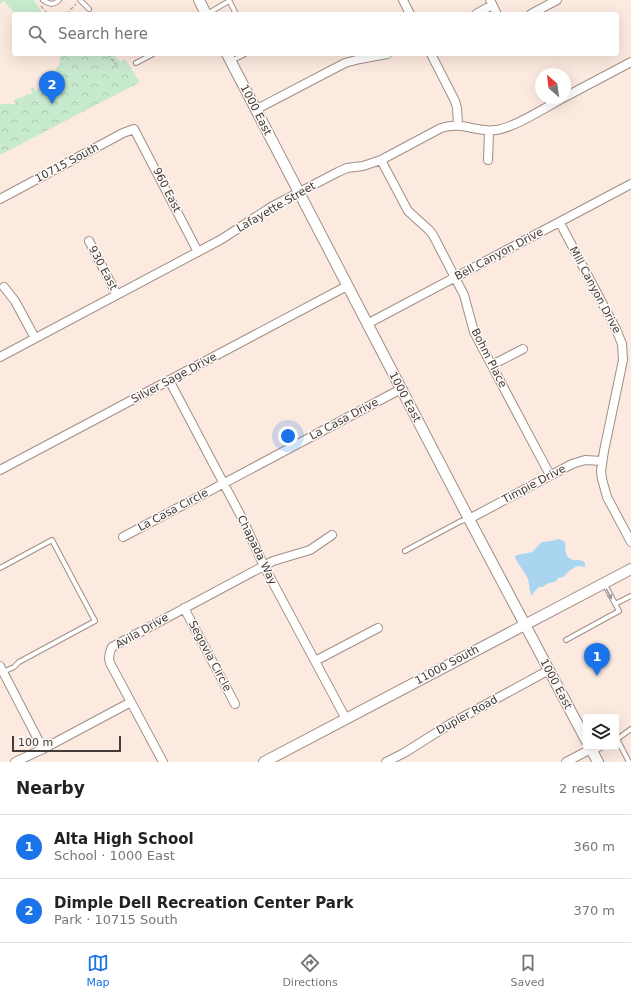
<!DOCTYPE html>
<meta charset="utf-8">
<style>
:root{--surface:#fff;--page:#f6f6f6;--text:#222;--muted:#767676;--line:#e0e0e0;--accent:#1a73e8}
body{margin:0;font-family:"DejaVu Sans",sans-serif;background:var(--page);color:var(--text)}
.controls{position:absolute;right:12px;bottom:12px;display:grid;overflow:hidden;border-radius:4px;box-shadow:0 4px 16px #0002}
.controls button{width:36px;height:36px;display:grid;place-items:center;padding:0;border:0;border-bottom:1px solid var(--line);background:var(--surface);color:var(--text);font:20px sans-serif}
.compass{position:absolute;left:535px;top:68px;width:36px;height:36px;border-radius:50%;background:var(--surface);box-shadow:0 4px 16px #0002;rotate:332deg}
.scale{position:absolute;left:12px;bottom:10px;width:109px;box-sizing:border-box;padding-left:4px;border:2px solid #423b37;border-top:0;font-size:11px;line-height:14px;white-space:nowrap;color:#423b37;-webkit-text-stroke:3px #fefaf8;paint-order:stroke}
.you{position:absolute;left:288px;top:436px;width:14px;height:14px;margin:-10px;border:3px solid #fff;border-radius:50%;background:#1a73e8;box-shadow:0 0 0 6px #1a73e833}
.badge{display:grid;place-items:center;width:26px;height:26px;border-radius:50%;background:var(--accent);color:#fff;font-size:13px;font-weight:700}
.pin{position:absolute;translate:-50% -33px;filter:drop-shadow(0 1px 2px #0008)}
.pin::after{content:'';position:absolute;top:21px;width:14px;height:12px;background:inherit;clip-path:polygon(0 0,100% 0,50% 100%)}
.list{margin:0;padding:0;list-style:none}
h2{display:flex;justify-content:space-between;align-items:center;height:52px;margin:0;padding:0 16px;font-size:17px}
h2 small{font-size:13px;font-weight:400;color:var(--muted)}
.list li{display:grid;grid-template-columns:26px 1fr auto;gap:12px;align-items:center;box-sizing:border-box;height:64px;padding:0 16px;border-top:1px solid var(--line)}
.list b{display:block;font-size:15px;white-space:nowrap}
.list p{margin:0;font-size:13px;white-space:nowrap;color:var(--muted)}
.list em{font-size:13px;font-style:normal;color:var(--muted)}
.icon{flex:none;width:22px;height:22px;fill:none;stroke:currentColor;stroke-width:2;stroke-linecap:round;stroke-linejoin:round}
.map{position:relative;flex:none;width:631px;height:762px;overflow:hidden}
.search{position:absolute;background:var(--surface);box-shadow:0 4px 16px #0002;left:12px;right:12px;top:12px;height:44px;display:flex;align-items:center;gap:10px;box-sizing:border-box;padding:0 14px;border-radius:4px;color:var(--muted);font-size:15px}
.sheet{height:180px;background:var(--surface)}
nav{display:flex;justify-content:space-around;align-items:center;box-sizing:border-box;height:56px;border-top:1px solid var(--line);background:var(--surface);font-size:11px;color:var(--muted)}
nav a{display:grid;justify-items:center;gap:2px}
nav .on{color:var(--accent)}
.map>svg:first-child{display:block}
.grass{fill:#c7e9ce}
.park{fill:url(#park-crowns)}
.water{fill:#a9d5f1}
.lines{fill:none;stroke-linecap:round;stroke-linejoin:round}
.service-casing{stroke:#a08f85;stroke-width:6}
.minor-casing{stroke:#a08f85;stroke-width:10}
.tertiary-casing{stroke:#a08f85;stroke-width:12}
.path{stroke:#bbaca4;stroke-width:1.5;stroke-dasharray:4 2;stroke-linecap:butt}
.service{stroke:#fff;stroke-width:4}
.minor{stroke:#fff;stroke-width:8}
.tertiary{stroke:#fff;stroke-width:10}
.oneway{fill:#a09d9b}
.labels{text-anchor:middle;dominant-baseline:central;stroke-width:3;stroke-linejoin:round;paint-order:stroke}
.street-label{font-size:11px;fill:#423b37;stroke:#fefaf8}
</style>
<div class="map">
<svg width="631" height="762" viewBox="0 0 631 762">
<defs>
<pattern id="park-crowns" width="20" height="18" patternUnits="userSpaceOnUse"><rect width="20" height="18" fill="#c7e9ce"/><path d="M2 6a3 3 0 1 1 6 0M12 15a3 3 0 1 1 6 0" fill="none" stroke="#acc9b2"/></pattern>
</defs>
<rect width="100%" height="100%" fill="#fce9df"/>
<path class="grass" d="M0 0H34L43 14H15L4 1 0 4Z"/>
<path class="park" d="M60 54H113L120 62 125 59 140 82 0 155V104H16L14 100 33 93 30 89 33 87 36 91 44 83 48 87 60 62Z"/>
<path class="water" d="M559 539 565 542C566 550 564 560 576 560 578 560 580 560 583 561L585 563V567L577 566 569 571 563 577 558 578 555 582 549 583 542 587H539L534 592 533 595 531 594C529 588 530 583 527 577 524 570 516 563 515 556L517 555 532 552 542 542 551 541Z"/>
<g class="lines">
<defs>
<path id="service" d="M43 0C49 4 53 6 59 0
M80 0 89 9
M229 0 236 14
M207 14 229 1
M231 61 245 54
M136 63 153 54
M405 551 461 521 468 519
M0 568 52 540 95 621 19 662 14 667 3 672
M615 604 631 596
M566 640 619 611 604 583
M617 739 629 762
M616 740 631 729
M593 752 603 747"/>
<path id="minor" d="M403 0 410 14
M490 0 497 14
M476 14 492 5
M531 14 557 0
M431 54 455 101 457 108 458 125
M565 97 631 62
M255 110 345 63 360 59 387 54
M381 160 408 211 429 230 433 235 464 295 474 332 550 475
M488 160 489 131
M0 199 123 133 134 129 198 252
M560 223 616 329 622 344 623 360 604 451 601 471 602 479 607 497 631 542
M89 241 117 295
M4 287 15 301 35 338
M367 324 631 184
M0 357 222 239 271 207 338 172 347 168 363 166 381 160 441 128C465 121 475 133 496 130 514 128 546 107 563 98
M492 365 523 349
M169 380 243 520 264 566 346 719
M0 470 347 286
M469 519 572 464 585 460 602 461
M123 537 401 389
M184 608 235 704
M315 661 378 628
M0 666 43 749
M15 762 43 749 131 702
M163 762 110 663C108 657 109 653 112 647L273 561 310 550 332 535
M386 762 404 753 450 724 549 670
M566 762 591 749"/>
<path id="tertiary" d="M199 0 206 14
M227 54 469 519 586 740
M590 747 598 762
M264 762 631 569"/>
</defs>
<use href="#service" class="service-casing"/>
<use href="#minor" class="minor-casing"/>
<use href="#tertiary" class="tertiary-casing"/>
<path class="path" d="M41 6 48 14
M66 14 76 4
M107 54 117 65"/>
<use href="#service" class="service"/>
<use href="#minor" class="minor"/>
<use href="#tertiary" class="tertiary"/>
</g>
<defs><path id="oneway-solid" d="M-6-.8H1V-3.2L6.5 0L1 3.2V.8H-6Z"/></defs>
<use class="oneway" href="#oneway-solid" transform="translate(609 594) rotate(62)"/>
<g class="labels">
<g class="street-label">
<text transform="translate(256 110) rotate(63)">1000 East</text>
<text transform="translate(67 163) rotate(-28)">10715 South</text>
<text transform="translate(167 190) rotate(63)">960 East</text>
<text transform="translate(276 207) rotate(-30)">Lafayette Street</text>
<text transform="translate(499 254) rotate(-28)">Bell Canyon Drive</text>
<text transform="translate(103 268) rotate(62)">930 East</text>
<text transform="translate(595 290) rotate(62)">Mill Canyon Drive</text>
<text transform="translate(489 358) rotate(63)">Bohm Place</text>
<text transform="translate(174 378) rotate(-28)">Silver Sage Drive</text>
<text transform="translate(405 397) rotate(62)">1000 East</text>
<text transform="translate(344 419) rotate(-28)">La Casa Drive</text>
<text transform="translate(534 484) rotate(-28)">Timpie Drive</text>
<text transform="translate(173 510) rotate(-28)">La Casa Circle</text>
<text transform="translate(257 550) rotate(64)">Chapada Way</text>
<text transform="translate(142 631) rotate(-30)">Avila Drive</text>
<text transform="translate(210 656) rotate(62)">Segovia Circle</text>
<text transform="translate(447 665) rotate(-28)">11000 South</text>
<text transform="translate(556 684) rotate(62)">1000 East</text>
<text transform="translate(467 715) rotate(-29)">Dupler Road</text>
</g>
</g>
</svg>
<div class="controls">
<button><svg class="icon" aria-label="layers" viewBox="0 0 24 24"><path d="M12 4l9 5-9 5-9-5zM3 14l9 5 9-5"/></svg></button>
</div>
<svg class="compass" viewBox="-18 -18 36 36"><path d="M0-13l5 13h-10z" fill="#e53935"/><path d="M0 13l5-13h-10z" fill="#767676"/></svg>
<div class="scale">100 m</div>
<div class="you"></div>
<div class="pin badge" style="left:597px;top:676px">1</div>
<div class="pin badge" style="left:52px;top:104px">2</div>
<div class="search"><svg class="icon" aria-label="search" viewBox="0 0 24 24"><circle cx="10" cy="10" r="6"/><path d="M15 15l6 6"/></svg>Search here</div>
</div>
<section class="sheet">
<h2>Nearby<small>2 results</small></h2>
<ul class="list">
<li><span class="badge">1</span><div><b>Alta High School</b><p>School · 1000 East</p></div><em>360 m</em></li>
<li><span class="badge">2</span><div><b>Dimple Dell Recreation Center Park</b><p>Park · 10715 South</p></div><em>370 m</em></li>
</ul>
</section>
<nav>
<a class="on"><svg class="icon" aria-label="map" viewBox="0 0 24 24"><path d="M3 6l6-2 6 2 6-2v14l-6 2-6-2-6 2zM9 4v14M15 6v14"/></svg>Map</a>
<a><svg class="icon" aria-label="directions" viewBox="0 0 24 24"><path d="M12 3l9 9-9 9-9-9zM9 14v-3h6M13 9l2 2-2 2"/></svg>Directions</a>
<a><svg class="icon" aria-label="saved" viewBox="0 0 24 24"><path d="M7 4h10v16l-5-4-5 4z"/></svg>Saved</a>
</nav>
